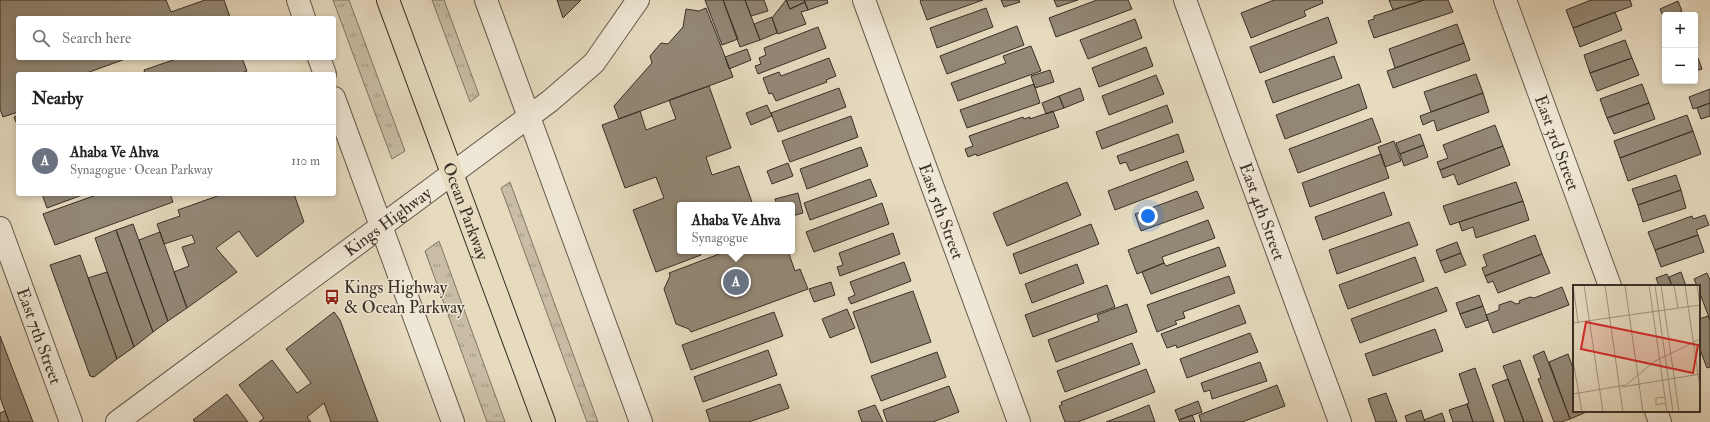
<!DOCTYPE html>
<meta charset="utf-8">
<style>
:root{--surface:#fff;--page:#f6f6f6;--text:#202124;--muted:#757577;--line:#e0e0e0;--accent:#0b8043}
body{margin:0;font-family:"IM FELL Double Pica",serif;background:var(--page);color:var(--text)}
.controls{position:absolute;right:12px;top:12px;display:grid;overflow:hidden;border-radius:4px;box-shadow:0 2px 6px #0003}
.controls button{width:36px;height:36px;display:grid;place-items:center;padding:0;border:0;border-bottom:1px solid var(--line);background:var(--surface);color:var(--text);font:20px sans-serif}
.you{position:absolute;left:1148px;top:216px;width:14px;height:14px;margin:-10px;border:3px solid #fff;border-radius:50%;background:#1a73e8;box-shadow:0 0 0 6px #1a73e833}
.badge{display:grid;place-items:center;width:26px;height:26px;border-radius:50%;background:var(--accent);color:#fff;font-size:13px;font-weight:700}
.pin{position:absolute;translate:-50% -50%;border:2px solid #fff;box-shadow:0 1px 4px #0006}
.popup{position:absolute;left:677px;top:202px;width:118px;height:52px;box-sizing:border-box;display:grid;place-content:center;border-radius:4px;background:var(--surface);filter:drop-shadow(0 1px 3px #0005);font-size:13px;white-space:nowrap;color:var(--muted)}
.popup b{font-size:15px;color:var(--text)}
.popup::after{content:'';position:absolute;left:50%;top:100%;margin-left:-8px;border:8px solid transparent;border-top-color:var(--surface)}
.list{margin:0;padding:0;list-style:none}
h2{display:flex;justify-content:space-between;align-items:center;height:52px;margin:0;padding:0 16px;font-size:17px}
h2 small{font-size:13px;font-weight:400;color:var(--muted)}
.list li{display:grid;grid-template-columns:26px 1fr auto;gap:12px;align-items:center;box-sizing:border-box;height:72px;padding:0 16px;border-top:1px solid var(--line)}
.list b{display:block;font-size:15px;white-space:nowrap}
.list p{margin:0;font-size:13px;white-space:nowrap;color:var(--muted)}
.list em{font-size:13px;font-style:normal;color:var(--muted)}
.icon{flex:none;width:22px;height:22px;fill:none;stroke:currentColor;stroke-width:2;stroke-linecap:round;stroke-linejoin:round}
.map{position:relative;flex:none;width:1710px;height:422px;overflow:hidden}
.search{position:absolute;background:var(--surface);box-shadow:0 2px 6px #0003;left:16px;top:16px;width:320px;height:44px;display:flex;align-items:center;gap:10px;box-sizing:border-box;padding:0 14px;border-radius:4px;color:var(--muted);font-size:15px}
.panel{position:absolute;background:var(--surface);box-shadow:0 2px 6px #0003;left:16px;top:72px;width:320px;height:124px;border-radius:4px}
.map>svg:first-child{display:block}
.grass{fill:url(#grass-tufts);stroke:#817666}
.building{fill:#938876;stroke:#392f26}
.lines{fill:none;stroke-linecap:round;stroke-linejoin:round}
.minor-casing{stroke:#645a4c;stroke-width:24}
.major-casing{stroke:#392f26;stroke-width:24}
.minor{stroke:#efe7d5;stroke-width:22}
.major{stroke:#e6dabf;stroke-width:22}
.labels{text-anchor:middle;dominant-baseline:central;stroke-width:3;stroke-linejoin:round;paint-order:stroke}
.street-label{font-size:17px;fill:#392f26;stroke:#efe7d5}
.poi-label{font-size:17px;fill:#392f26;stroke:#efe7d5;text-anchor:start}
.inset-road{fill:none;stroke:#a19682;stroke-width:1}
.view{fill:#d62828;fill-opacity:0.15;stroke:#d62828;stroke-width:2}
.inset-edge{fill:none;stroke:#392f26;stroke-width:2}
</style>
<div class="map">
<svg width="1710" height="422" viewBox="0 0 1710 422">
<defs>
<pattern id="grass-tufts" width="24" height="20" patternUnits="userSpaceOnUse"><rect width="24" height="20" fill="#c9bda5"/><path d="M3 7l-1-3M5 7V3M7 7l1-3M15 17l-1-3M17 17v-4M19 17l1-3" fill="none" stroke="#a49a86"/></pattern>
</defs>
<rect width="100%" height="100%" fill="#e6dabf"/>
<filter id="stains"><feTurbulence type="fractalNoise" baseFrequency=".005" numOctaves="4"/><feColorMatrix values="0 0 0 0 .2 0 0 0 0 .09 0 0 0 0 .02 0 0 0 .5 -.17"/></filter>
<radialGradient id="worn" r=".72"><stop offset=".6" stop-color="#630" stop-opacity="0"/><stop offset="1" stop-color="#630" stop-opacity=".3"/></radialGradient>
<path class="grass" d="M333 0H349L405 151 392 159Z
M432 0H444L479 95 470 102Z
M510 182 598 422H587L501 188Z
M439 241 505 422H487L425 251Z"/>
<path class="building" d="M0 0H166L171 12 205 0H224L230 17 18 18V58H128L84 74H18V112L3 117 0 109Z
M557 0H581L563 18Z
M705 0H723L738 39 722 45Z
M723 0H745L760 40 740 47Z
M745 0H764L768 11 751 16Z
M786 0H804L805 2 790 9Z
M786 0 790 9 805 2 808 10 801 12 806 24 778 34 772 18Z
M804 0H827L828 3 808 10Z
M921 0H983L927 20 920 1Z
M1001 0H1019L1020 2 1004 7Z
M1054 0H1078L1057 7Z
M1097 0H1128L1132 9 1056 37 1049 18Z
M1274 0H1322L1323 3 1304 11 1306 16 1251 38 1241 13Z
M1389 0H1424L1393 10Z
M1424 0H1448L1453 12 1374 38 1368 21 1374 19V16Z
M1591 0H1630L1632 6 1573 28 1566 10Z
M1678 1 1682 11 1673 15H1665L1664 19 1660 9Z
M706 8 733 77 619 119 614 106 652 63 650 56 661 43 668 44 683 27 686 9 699 11Z
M986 8 993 27 937 48 930 28Z
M1615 12 1622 30 1580 47 1573 28Z
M772 17 777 33 760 40 754 24Z
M1328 17 1337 43 1260 73 1250 47Z
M1135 19 1142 38 1088 59 1080 40Z
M1457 24 1464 43 1395 68 1389 49Z
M1017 26 1024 45 947 74 940 56Z
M818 27 826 48 758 74 755 66 761 64 759 58 766 55 764 48Z
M1625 40 1632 58 1590 73 1584 55Z
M1464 43 1470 60 1393 88 1387 71Z
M1031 46 1041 71 958 101 951 83 1006 63 1003 56Z
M1146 47 1153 66 1099 87 1092 68Z
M747 49 751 60 729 69 725 57Z
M1334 56 1342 78 1273 103 1265 81Z
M179 58H242L247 71 239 74H145L144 70Z
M829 58 836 76 826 80 827 82 776 101 772 93 769 94 763 78 779 72 781 76Z
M1632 58 1639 75 1597 91 1590 73Z
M1698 58 1702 69 1695 71V59Z
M1050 70 1054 82 1035 88 1031 76Z
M1476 74 1483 93 1431 112 1424 92Z
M1156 75 1164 94 1109 115 1102 96Z
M1034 84 1040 103 967 128 960 110Z
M1359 84 1367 108 1285 139 1276 115Z
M1642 84 1649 103 1607 118 1600 99Z
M709 86 731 148 706 157 712 175 739 166 753 205H680V251H700L701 255 656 272 633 210 664 198 656 177 625 188 602 125 640 111 646 130 676 119 669 100Z
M839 88 846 107 778 132 771 113Z
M1080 88 1084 100 1064 108 1059 96Z
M1710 89V103L1693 109 1689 97Z
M1483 93 1489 112 1437 131 1434 120 1423 125 1420 116Z
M1059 96 1064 108 1046 114 1042 103Z
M1649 103 1655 119 1614 134 1607 118Z
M1710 103V116L1701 119 1697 108Z
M767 105 772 116 751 125 746 113Z
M1167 105 1173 122 1102 149 1096 132Z
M1053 111 1059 127 977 156 976 154 968 157 965 149 973 146 969 136 1023 117 1024 119 1030 117V119Z
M18 115V127L14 117Z
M1687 115 1693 131 1620 158 1614 141Z
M851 116 858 137 790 162 782 141Z
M1372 118 1381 142 1298 173 1289 149Z
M1495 125 1503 146 1440 170 1437 162 1448 158 1443 145Z
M1693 131 1701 154 1628 181 1620 158Z
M1178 134 1184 152 1130 171 1126 162 1120 164 1117 156Z
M1420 134 1424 145 1400 154 1396 143Z
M1394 141 1401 161 1385 167 1378 147Z
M1424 145 1428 157 1404 166 1400 154Z
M1503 146 1510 165 1458 185 1454 174 1443 178 1440 170Z
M861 147 868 166 807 189 800 169Z
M1381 154 1389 178 1310 207 1302 183Z
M1187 161 1194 180 1115 210 1108 191Z
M788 163 793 176 772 184 767 171Z
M1676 175 1681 190 1638 205 1632 189Z
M870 179 877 196 810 220 804 203Z
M1067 182 1081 215 1007 246 993 213Z
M1516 182 1523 201 1450 225 1443 206Z
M1681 190 1686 208 1643 222 1638 205Z
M1197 191 1204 208 1141 231 1135 214Z
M1384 192 1392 215 1323 240 1315 217Z
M798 193 803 213 792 216V205H777L775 199Z
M42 194H85L47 208Z
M99 194H170L173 202 55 245 43 214Z
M223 194H294L304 222 257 257 239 231 216 248 237 272 187 308 174 272 189 266 182 247 195 243 192 235 164 244 157 224 180 216 178 210Z
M1523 201 1529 220 1476 238 1473 227 1462 231 1459 222Z
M882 203 889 224 814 252 806 232Z
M1705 215 1709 225 1696 230 1698 235 1655 250 1648 232 1692 216 1693 219Z
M1208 220 1215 238 1162 257 1164 263 1137 274 1128 250Z
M1409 222 1418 245 1337 274 1329 250Z
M133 224 168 321 153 332 116 230Z
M1091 224 1099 244 1020 274 1013 254Z
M116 230 153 332 134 347 95 238Z
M160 232 187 308 168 321 139 240Z
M893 233 900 254 840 276 837 267 843 265 839 253Z
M1535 235 1542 254 1485 276 1482 268 1487 266 1483 255Z
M1698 235 1704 252 1661 267 1655 250Z
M1457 242 1461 253 1440 261 1436 250Z
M1219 247 1226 266 1151 294 1142 272 1164 263 1166 266Z
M727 251H788L795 271 800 269 808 289 691 332 689 329 676 324 664 289 670 276 669 273Z
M1461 253 1466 265 1445 273 1440 261Z
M1542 254 1550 273 1498 293 1493 281 1488 283 1485 276Z
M80 255 117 359 94 377 90 376 50 265Z
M1415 257 1424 281 1348 309 1339 285Z
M904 262 911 281 851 304 848 298 855 295 850 282Z
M1077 264 1084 283 1032 303 1025 284Z
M107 272 134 347 117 359 88 278Z
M1681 272 1686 286H1672L1669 277Z
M1707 273 1710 280V320L1699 291V286H1697L1694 279Z
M1667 274 1672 286H1659L1656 278Z
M1229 276 1235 293 1183 312 1185 318 1175 321 1177 324 1157 332 1147 305Z
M831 282 835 295 814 302 809 289Z
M1107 285 1115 307 1033 337 1025 315Z
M1437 287 1447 311 1360 343 1351 319Z
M1562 287 1569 305 1493 333 1486 315 1499 310V305L1511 301 1516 304 1520 303 1519 301 1530 297 1534 298Z
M913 291 931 342 871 363 853 312Z
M1479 295 1483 306 1460 314 1456 303Z
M1127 304 1137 332 1056 362 1048 340 1099 321 1097 315Z
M1239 305 1246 323 1177 348 1176 345 1167 348 1161 334Z
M1483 306 1488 320 1466 328 1460 314Z
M847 309 855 328 830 338 822 319Z
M334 312 340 320 378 422H331L324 403 307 417 311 422H259L264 418 239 385 272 360 297 393 311 383 286 349Z
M774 312 783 336 691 370 682 345Z
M1708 316 1710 320V367L1707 368 1699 347V319Z
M1435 329 1443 351 1373 376 1365 354Z
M1250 333 1258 352 1187 378 1180 359Z
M0 336 33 422H9L5 411 0 397Z
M1132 343 1140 364 1065 392 1057 371Z
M768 350 777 375 703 402 694 377Z
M1544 351 1570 419 1561 422H1554L1538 379 1541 378 1533 356Z
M937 352 946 377 881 401 871 376Z
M1568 354 1574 371V411H1589L1570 419 1549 362Z
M1520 360 1543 422H1524L1503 366Z
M1260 362 1267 381 1212 399 1210 390 1204 392 1201 383Z
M1475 368 1494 422H1473L1467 404 1469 403 1459 374Z
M1146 369 1155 392 1078 422H1065L1059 406 1062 405 1061 402Z
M1508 379 1524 422H1505L1492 385Z
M780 384 789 408 749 422H710L706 410Z
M1277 385 1285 406 1242 422H1201L1199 415Z
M949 386 959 412 933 422H887L883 410Z
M1386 393 1397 422H1376L1368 399Z
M227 394 248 422H195L193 420Z
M1198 401 1202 412 1179 420 1175 410Z
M1467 404 1473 422H1453L1449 410Z
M875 405 883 422H862L858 411Z
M1149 405 1155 422H1106L1135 411Z
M1421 410 1425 422H1407L1405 416Z
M5 411 9 422H0V413Z
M1442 413 1445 422H1425L1424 420Z
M1192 415 1195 422H1180L1179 420Z"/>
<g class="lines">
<defs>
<g id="minor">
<path d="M298 0 304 18"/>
<path d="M486 0 641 422"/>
<path id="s1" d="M864 0 1019 422"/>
<path id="s2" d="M1185 0 1340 422"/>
<path id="s3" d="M1505 0 1610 286"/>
<path d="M319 58 325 74"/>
<path d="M334 98 453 422"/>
<path id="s4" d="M0 228 71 422"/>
<path d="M1656 411 1660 422"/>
<path id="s5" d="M117 422 550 101 594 63 638 0"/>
</g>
<g id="major">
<path id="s6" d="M388 0 544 422"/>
</g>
</defs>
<use href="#minor" class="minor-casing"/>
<use href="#major" class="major-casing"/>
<use href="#minor" class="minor"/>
<use href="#major" class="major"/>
</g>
<defs>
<symbol id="bus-bare" viewBox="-9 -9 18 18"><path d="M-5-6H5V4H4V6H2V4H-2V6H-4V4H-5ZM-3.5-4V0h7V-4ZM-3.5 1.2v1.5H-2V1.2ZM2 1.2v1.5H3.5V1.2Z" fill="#8f2418" stroke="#efe7d5" stroke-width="2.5" paint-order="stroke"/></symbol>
</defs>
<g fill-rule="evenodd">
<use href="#bus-bare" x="321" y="286" width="22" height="22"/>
</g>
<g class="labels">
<g class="street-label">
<text stroke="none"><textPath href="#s3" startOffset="152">East 3rd Street</textPath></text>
<text stroke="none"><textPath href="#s6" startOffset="225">Ocean Parkway</textPath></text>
<text stroke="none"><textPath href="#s1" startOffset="225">East 5th Street</textPath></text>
<text stroke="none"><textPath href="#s2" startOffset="225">East 4th Street</textPath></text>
<text stroke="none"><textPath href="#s5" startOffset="337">Kings Highway</textPath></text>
<text stroke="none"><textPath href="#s4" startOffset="115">East 7th Street</textPath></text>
</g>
<g class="poi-label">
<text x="344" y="287">Kings Highway<tspan x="344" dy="20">&amp; Ocean Parkway</tspan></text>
</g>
</g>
<g transform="translate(1573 285)">
<rect width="127" height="127" fill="#e6dabf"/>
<path class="inset-road" d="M0 0 5 37M11 0 30 127M32 0 50 127M52 0 70 127M76 0 94 127M82 0 100 127M88 0 106 127M101 0 105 23M112 0 127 103M124 0 127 20M0 38 127 20M0 76 9 127M49 102 127 89M0 109 53 100 82 76 127 54M92 112 83 113V120L93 118"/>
<path class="view" d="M13 37 125 60 120 88 8 64Z"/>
<rect width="127" height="127" class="inset-edge"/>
</g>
<rect width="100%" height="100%" filter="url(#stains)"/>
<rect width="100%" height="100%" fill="url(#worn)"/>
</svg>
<div class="controls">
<button>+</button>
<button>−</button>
</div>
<div class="you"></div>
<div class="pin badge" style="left:736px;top:282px;background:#6b7280">A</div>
<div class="popup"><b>Ahaba Ve Ahva</b>Synagogue</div>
<div class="search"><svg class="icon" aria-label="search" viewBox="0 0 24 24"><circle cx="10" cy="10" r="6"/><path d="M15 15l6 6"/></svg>Search here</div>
<section class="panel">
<h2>Nearby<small></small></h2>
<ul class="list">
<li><span class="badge" style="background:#6b7280">A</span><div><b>Ahaba Ve Ahva</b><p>Synagogue · Ocean Parkway</p></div><em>110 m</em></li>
</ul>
</section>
</div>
